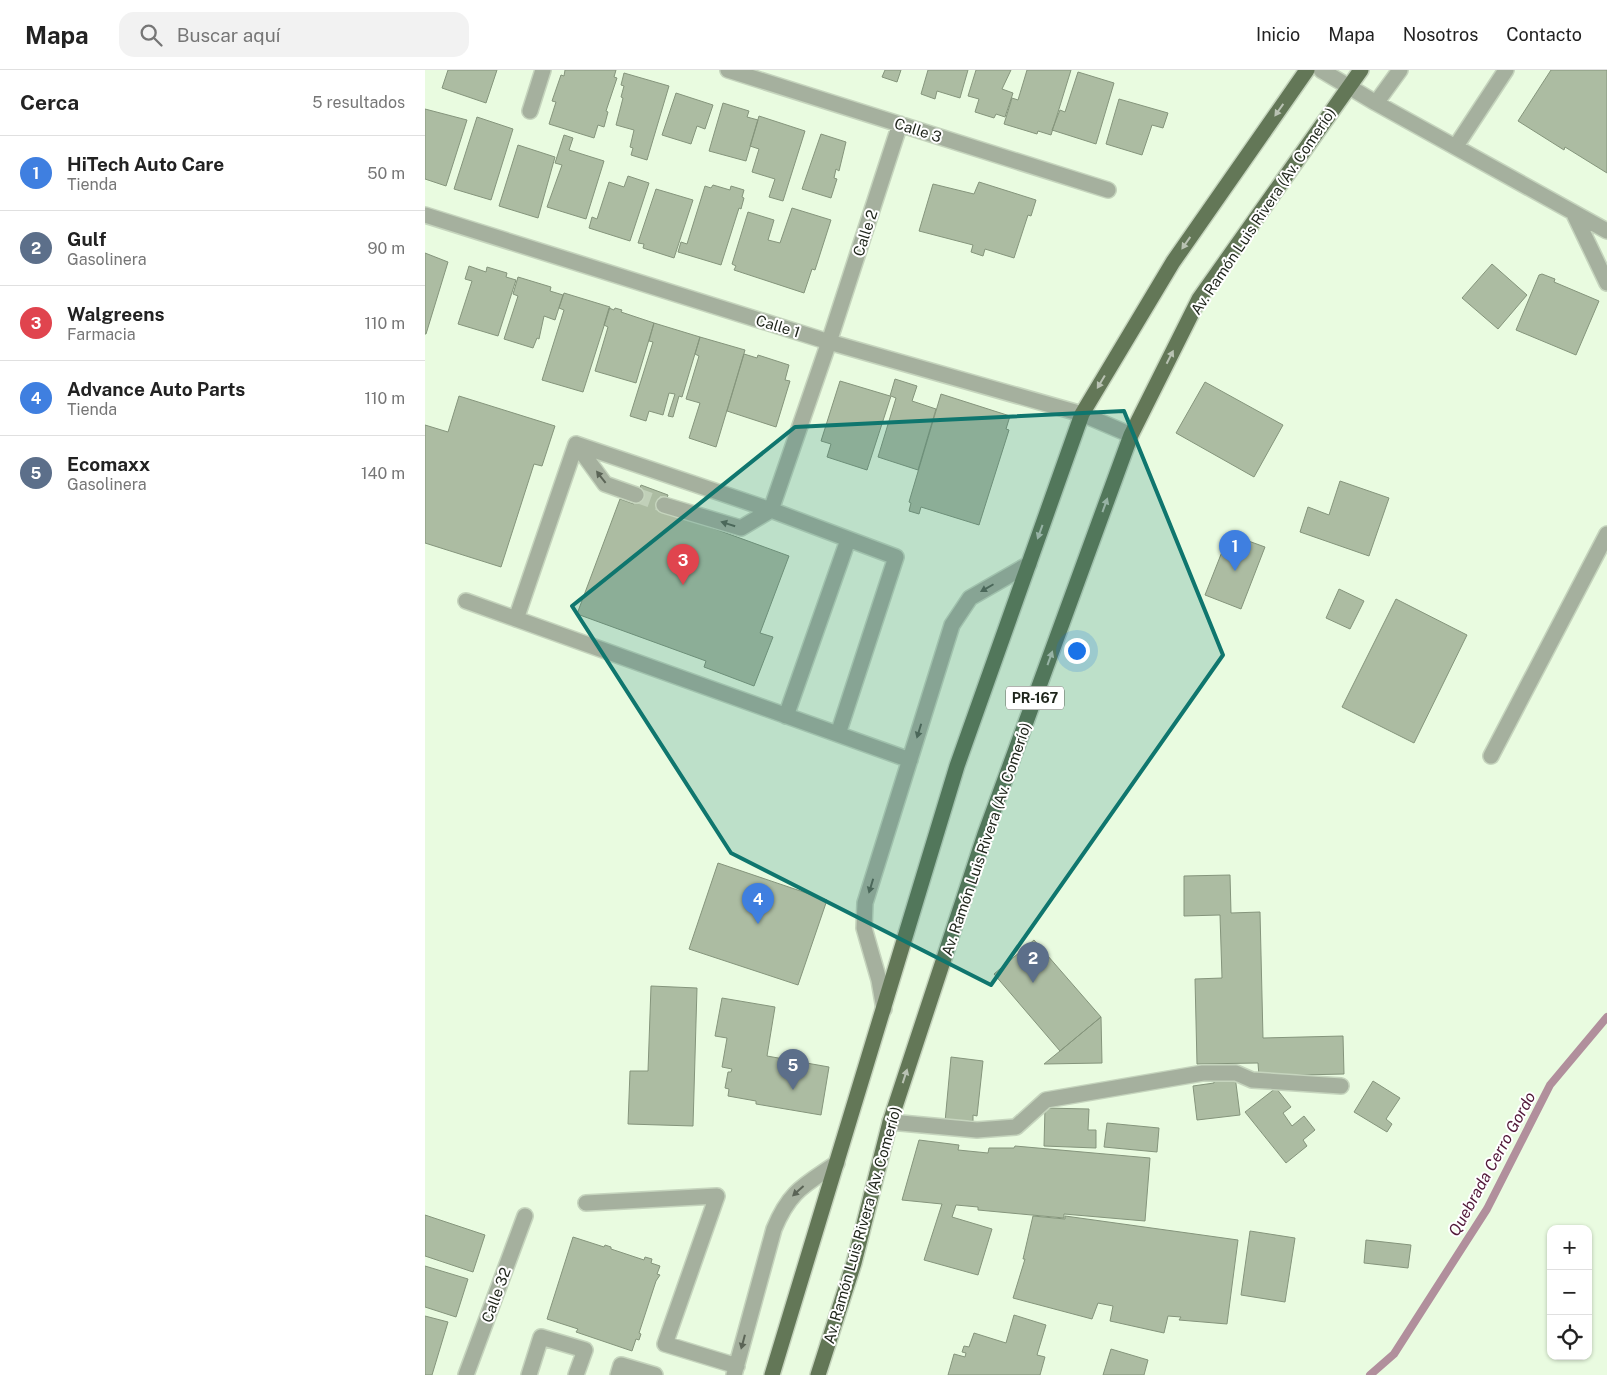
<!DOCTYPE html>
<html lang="es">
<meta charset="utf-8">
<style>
:root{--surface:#fff;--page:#f2f2f2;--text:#222;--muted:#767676;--line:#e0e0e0;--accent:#b3327d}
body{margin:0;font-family:"Public Sans",sans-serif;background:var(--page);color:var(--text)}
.controls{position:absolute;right:15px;bottom:15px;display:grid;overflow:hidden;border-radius:10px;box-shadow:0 1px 4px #0004}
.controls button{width:45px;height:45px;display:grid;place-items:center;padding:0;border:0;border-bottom:1px solid var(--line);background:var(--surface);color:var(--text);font:25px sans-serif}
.you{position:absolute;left:651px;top:580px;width:18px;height:18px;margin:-12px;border:4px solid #fff;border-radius:50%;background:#1a73e8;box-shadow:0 0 0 8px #1a73e833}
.badge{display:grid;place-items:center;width:32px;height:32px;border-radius:50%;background:var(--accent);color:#fff;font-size:16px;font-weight:700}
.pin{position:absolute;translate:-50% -41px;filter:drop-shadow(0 1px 2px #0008)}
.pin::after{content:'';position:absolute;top:26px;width:18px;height:15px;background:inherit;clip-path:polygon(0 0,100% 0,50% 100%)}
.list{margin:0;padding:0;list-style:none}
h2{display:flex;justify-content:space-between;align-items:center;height:65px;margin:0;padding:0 20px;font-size:21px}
h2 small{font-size:16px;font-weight:400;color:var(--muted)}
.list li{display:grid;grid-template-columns:32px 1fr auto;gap:15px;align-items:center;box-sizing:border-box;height:75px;padding:0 20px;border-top:1px solid var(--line)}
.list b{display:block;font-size:19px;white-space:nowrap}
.list p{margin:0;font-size:16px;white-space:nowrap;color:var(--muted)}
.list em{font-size:16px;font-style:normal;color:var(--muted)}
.icon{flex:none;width:28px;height:28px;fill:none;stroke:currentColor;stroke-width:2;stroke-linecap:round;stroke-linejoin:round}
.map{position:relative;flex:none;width:1182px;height:1305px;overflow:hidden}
header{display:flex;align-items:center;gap:30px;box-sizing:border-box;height:70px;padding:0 25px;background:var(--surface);border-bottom:1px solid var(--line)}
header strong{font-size:24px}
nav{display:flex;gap:28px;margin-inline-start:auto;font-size:18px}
.search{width:350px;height:45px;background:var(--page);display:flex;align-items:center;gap:12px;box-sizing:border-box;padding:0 18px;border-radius:15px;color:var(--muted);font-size:19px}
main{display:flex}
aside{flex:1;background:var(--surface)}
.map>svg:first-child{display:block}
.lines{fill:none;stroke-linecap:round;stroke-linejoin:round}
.stream{stroke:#b18f9c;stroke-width:8}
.building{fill:#acbca2;stroke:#85957c}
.minor-tunnel{stroke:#c1d0b9;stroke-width:15;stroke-dasharray:15 8;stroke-linecap:butt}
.minor-casing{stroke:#c5d4bd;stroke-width:18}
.major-casing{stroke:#c5d4bd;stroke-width:18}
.minor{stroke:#a5b09e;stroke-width:15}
.major{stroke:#637757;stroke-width:15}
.oneway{fill:#b9c2b3}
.oneway2{fill:#5b6456}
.marked{fill:#0f766e;fill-opacity:0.2;stroke:#0f766e;stroke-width:4;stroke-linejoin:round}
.labels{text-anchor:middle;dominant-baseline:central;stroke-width:4;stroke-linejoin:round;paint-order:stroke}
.shield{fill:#fff;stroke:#62665f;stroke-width:1}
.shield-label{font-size:14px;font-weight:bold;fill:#1f251b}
.street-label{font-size:15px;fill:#1f251b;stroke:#fff}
.water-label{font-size:16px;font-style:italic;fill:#511838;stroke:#fff}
</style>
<header>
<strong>Mapa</strong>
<div class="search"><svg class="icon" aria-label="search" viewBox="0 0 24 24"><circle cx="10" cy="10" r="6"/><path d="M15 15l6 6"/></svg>Buscar aquí</div>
<nav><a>Inicio</a><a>Mapa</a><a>Nosotros</a><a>Contacto</a></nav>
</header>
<main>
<aside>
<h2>Cerca<small>5 resultados</small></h2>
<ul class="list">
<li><span class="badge" style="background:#3f7fe0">1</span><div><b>HiTech Auto Care</b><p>Tienda</p></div><em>50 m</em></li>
<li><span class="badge" style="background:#5c6f8a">2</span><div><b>Gulf</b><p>Gasolinera</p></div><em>90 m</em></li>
<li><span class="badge" style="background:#e0444e">3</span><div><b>Walgreens</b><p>Farmacia</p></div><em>110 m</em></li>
<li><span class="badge" style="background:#3f7fe0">4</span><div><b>Advance Auto Parts</b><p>Tienda</p></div><em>110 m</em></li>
<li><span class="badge" style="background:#5c6f8a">5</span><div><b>Ecomaxx</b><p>Gasolinera</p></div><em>140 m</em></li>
</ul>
</aside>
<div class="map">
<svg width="1182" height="1305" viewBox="0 0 1182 1305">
<rect width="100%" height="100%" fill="#e9fbe0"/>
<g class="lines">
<path class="stream" d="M945 1305 969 1284 1062 1139 1125 1015 1182 947"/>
</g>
<path class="building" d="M23 0H72L61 33 17 18Z
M140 0H191L189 7 192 8 181 41 183 42 179 57 173 55 169 68 124 54 131 32 127 31 136 5 139 6Z
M460 0H476L472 12 457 7Z
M503 0H543L535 28 512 21 510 29 496 24Z
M551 0H586L577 19 588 23 580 47 571 44 569 48 550 42 554 29 543 26Z
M602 0H646L626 65 613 61 612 64 579 54 587 28 593 30Z
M1126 0H1182V103L1140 77 1139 80 1093 51Z
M653 2 689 13 671 74 627 60 635 40 640 42Z
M199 3 244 16 222 90 206 85 208 78 205 77 209 60 191 55 198 28 196 27 199 16 196 15Z
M251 23 288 35 280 59 272 56 266 74 237 65Z
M694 29 743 43 738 58 727 55 717 85 681 74Z
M298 33 324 41 322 47 333 50 321 91 284 81Z
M0 39 42 50 21 116 0 109Z
M334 46 380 61 358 131 344 127 350 109 327 102 334 79 325 76Z
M52 47 88 59 66 130 29 119Z
M396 64 421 72 414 101 411 99 409 108 412 109 406 128 377 119Z
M139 65 148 68 144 80 179 91 161 149 122 137 137 95 130 93Z
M93 75 130 87 113 148 74 136Z
M203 106 224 113 205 171 164 158 167 147 172 149 184 112 199 117Z
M554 112 611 130 606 146 603 145 589 188 560 179 558 186 546 182 548 175 494 161 508 114 549 124Z
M288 115 305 120 306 116 319 120 317 127 319 128 316 139 314 138 296 195 253 182 256 172 262 174 280 116 286 118Z
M231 119 268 130 249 188 218 178 219 174 213 173Z
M367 138 406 150 390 200 387 199 379 223 309 200 311 196 307 194 323 142 349 150 343 170 355 173Z
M0 183 23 192 1 264H0Z
M1067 194 1102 225 1073 259 1037 228Z
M44 196 61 202 62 197 82 203 81 207 91 210 73 266 33 254 47 211 40 209Z
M1117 204 1130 209 1129 212 1174 231 1151 285 1091 260 1114 205Z
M93 207 126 217 125 221 138 225 130 250 119 246 114 269 112 268 108 278 79 269 93 226 88 224Z
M139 223 185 237 158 322 117 310 139 240 134 238Z
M184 238 189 240 190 238 197 240 196 242 229 253 211 313 170 301 183 257 179 255Z
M229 253 275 267 257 327 254 326 248 347 243 346 250 324 244 323 238 345 224 341 221 351 205 346 228 272 224 271Z
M275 267 320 280 291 377 264 368 275 333 261 329 274 286 270 284Z
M319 284 332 288 333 285 364 295 360 310 365 311 351 357 302 341Z
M470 309 492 316 487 331 511 339 493 400 453 387 471 328 466 326 442 400 402 387 406 374 396 371 415 311 465 326Z
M780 312 858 355 829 407 751 363Z
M516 324 585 346 581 359 584 360 554 455 496 437 494 444 484 441 486 433 484 432Z
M34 326 130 356 117 396 109 394 76 497 0 473V355L23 362Z
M915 411 964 428 944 486 875 462 883 437 904 445Z
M216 415 243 425 238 440 364 486 335 563 348 567 329 616 279 597 281 591 152 544 195 429 209 434Z
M804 464 840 477 816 539 780 525Z
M914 519 939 531 925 559 901 548Z
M971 529 1042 565 989 673 917 637Z
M293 793 402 830 373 915 264 879Z
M805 805 806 843 835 842 838 968 918 966 919 1004 834 1006 833 993 772 994 770 909 797 908 795 845 759 846V806Z
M609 870 676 947 635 981 569 904Z
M226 916 272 918 268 1056 203 1054 205 1001H223Z
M297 928 350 937 342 986 404 997 396 1045 331 1034V1031L303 1026 304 1019 300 1018 303 1002H306L307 999 297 997 302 968 290 966Z
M676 947 677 993 619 994 635 981Z
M526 987 558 991 552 1046 548 1045V1051L520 1052Z
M810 1006 815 1045 772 1050 768 1016 789 1013V1008Z
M948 1011 975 1028 961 1049 967 1054 962 1062 929 1042Z
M851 1018 866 1037 858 1043 867 1056 879 1046 890 1060 878 1070 882 1076 861 1093 820 1042Z
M620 1038 664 1039 663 1060H671V1078L619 1076Z
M682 1053 734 1058 732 1082 679 1077Z
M494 1070 534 1075 533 1080 563 1083 564 1078H589L590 1076 725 1088 720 1151 639 1144V1148L553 1140V1137L531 1135 527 1147 567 1159 553 1205 499 1190 517 1134 477 1130Z
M0 1145 60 1165 48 1202 0 1186Z
M608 1146 640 1149V1146L813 1170 802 1254 754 1250 756 1247 743 1246 739 1263 685 1251 688 1236 673 1233 667 1249 588 1228 600 1189H598Z
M825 1161 870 1168 860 1232 816 1225Z
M148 1167 179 1177 180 1175 186 1177V1179L219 1190 220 1187 227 1189 226 1193 235 1196 232 1204 235 1205 231 1211 214 1263 216 1264 214 1270 211 1269 207 1281 151 1262 153 1259 122 1249Z
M941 1170 986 1175 983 1198 939 1193Z
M0 1196 43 1209 31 1247 0 1237Z
M589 1245 621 1255 612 1285 620 1287 615 1305H523L529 1284 540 1287 541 1283 537 1282 539 1276 544 1277 549 1263 581 1273Z
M0 1246 23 1252 7 1305H0Z
M686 1279 723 1290 719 1305H678Z"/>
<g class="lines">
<path class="minor-tunnel" d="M211 425 239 435"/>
<defs>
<path id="minor" d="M303 0 683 120
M896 0 951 33 1182 161
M951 33 975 0
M105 41 118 0
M1031 76 1081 0
M1148 142 1182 213
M0 145 404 272 657 344 706 365
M151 374 180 414 211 425
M239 435 316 458 346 440 404 272 475 54
M41 531 485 690
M91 549 151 374 346 440 471 487 413 664
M361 646 423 470
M1066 686 1182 464
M459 939 454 910 439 858 440 833 527 555 545 528 604 494
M465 1052 552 1060 591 1057 621 1030 778 1003H811L827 1010 916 1016
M161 1133 292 1126 240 1274 312 1296
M41 1305 100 1146
M104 1305 116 1267 160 1280 151 1305
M193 1305 196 1295 230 1305
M309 1305 349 1159C365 1120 380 1115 412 1093"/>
<path id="major" d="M347 1305 532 696 657 344 748 192 882 0
M393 1305 429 1193 465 1052 560 764 706 365 774 229 936 0"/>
</defs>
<use href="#minor" class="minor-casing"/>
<use href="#major" class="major-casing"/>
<use href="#minor" class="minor"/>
<use href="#major" class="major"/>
</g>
<defs><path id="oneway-solid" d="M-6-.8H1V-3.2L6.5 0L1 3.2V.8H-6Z" transform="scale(1.25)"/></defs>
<g class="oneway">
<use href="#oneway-solid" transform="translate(854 40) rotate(125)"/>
<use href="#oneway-solid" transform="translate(761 173) rotate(125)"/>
<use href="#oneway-solid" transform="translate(745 287) rotate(-63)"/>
<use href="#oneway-solid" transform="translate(676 312) rotate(121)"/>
<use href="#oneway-solid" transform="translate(680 435) rotate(-70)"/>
<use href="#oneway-solid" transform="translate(615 462) rotate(110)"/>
<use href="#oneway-solid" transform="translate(625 588) rotate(-70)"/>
<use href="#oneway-solid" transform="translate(480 1006) rotate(-72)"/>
</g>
<g class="oneway2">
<use href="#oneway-solid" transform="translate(176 407) rotate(-128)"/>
<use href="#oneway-solid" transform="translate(303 454) rotate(-163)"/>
<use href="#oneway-solid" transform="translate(562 518) rotate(150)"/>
<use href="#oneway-solid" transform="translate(494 661) rotate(107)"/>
<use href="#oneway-solid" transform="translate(446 816) rotate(107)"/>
<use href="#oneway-solid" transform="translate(373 1121) rotate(138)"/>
<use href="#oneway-solid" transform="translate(318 1272) rotate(105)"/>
</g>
<path class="marked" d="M699 341 798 585 566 915 306 783 147 536 370 357Z"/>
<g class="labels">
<rect class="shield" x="581" y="616.5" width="58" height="23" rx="4"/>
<g class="shield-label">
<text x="610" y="628">PR-167</text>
</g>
<g class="street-label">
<text transform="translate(493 60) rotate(18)">Calle 3</text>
<text transform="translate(838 141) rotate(-56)">Av. Ramón Luis Rivera (Av. Comerío)</text>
<text transform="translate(440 163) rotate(-72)">Calle 2</text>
<text transform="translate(353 256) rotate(17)">Calle 1</text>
<text transform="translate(561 769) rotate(-71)">Av. Ramón Luis Rivera (Av. Comerío)</text>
<text transform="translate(437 1155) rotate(-74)">Av. Ramón Luis Rivera (Av. Comerío)</text>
<text transform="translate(71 1225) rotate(-70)">Calle 32</text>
</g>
<g class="water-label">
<text transform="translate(1067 1094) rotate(-61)">Quebrada Cerro Gordo</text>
</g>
</g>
</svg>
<div class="controls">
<button>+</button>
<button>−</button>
<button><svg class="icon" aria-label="locate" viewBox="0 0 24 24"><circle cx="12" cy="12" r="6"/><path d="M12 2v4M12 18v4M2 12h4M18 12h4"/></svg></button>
</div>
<div class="you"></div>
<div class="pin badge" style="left:810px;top:501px;background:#3f7fe0">1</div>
<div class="pin badge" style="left:608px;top:913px;background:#5c6f8a">2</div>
<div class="pin badge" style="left:258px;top:515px;background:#e0444e">3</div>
<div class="pin badge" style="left:333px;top:854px;background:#3f7fe0">4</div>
<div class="pin badge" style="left:368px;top:1020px;background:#5c6f8a">5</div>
</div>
</main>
